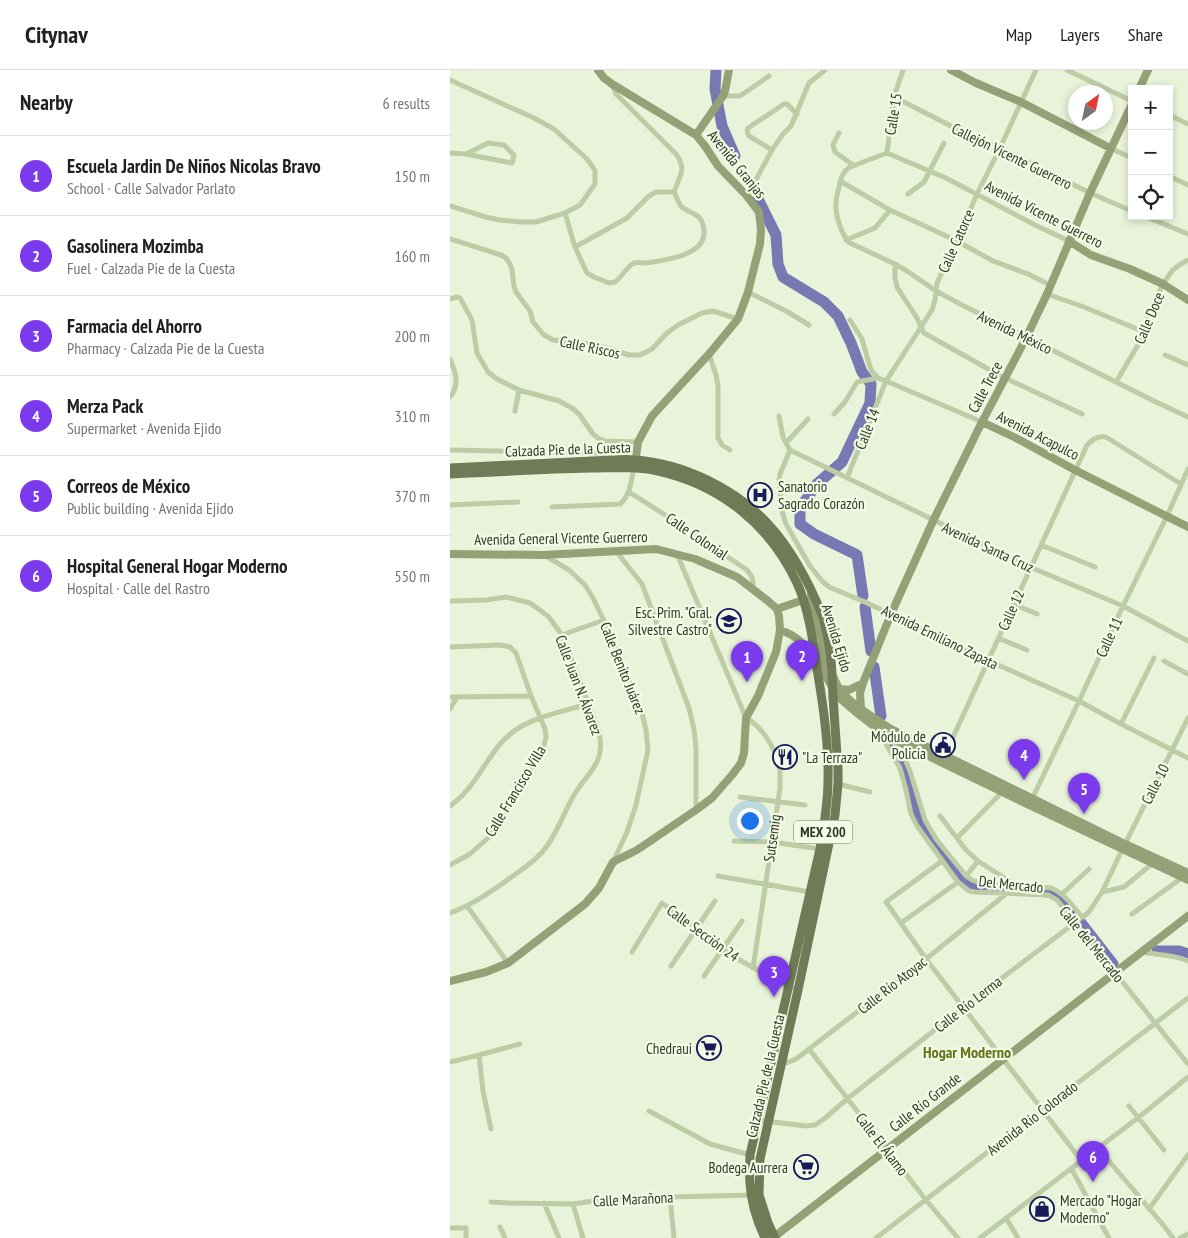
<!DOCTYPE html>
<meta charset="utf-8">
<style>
:root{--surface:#fff;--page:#f6f6f6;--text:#202124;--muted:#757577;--line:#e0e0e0;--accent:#7c3aed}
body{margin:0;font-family:"PT Sans Narrow",sans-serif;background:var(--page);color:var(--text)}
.controls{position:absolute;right:15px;top:15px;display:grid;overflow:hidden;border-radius:0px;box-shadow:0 2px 8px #0003}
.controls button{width:45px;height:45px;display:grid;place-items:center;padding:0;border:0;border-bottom:1px solid var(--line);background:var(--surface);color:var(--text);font:25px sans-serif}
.compass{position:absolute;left:618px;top:15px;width:45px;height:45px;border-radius:50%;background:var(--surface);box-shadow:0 2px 8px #0003;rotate:33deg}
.you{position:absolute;left:299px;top:750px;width:18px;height:18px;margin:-12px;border:4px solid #fff;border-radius:50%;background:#1a73e8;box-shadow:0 0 0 8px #1a73e833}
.badge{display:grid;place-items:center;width:32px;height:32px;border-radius:50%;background:var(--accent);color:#fff;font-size:16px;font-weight:700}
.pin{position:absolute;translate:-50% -41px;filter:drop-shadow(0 1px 2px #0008)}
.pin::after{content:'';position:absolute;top:26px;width:18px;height:15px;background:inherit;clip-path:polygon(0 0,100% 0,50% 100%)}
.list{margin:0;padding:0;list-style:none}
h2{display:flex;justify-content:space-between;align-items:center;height:65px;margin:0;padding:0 20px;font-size:21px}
h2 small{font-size:16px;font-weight:400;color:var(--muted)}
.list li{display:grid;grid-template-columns:32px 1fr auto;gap:15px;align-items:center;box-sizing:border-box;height:80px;padding:0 20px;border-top:1px solid var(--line)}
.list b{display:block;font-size:19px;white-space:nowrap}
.list p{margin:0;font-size:16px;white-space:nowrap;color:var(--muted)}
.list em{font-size:16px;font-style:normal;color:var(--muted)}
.icon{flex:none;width:28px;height:28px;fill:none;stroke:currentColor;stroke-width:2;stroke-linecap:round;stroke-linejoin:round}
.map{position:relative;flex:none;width:738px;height:1168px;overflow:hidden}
header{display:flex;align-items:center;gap:30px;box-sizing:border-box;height:70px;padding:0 25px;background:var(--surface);border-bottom:1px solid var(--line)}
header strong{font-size:24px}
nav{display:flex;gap:28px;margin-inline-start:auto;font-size:18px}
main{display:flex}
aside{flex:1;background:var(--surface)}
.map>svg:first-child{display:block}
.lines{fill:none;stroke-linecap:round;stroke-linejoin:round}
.river{stroke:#7679b2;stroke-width:11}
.street{stroke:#becca5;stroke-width:5}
.secondary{stroke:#94a076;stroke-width:8}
.primary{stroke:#717a56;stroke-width:9}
.primary-bridge{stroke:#717a56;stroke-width:9}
.labels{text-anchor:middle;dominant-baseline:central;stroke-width:4.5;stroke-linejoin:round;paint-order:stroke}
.shield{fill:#f1fbe6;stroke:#6c7260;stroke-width:1}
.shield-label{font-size:14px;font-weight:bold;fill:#333727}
.street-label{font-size:15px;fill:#333727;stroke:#f1fbe6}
.poi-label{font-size:15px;fill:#333727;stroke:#f1fbe6;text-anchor:end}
.neighbourhood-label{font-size:16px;font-weight:bold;fill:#667318;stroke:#f1fbe6}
</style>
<header>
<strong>Citynav</strong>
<nav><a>Map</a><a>Layers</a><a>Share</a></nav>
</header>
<main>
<aside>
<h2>Nearby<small>6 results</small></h2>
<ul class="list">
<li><span class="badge">1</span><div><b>Escuela Jardin De Niños Nicolas Bravo</b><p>School · Calle Salvador Parlato</p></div><em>150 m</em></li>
<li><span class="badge">2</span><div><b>Gasolinera Mozimba</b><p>Fuel · Calzada Pie de la Cuesta</p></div><em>160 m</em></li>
<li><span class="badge">3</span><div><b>Farmacia del Ahorro</b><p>Pharmacy · Calzada Pie de la Cuesta</p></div><em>200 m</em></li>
<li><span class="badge">4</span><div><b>Merza Pack</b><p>Supermarket · Avenida Ejido</p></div><em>310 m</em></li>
<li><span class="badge">5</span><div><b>Correos de México</b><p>Public building · Avenida Ejido</p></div><em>370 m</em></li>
<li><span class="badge">6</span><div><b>Hospital General Hogar Moderno</b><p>Hospital · Calle del Rastro</p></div><em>550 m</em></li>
</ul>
</aside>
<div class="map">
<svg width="738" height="1168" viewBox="0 0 738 1168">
<rect width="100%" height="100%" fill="#e8f3d9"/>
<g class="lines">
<path class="river" d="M266 0 265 19 272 56 285 86
M308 129 326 165 328 194 333 207 374 232 388 246 401 273 412 302 421 314 420 333 392 392 367 414 350 438V454L364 464 407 485 413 526
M415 537 421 581
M424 597 431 646
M443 679 451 692 456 705 466 745 489 779 515 812 528 817 599 822 608 826 624 844 663 894
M707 881H729L738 884"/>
<path class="street" d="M453 0 444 27 437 83 400 97C392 102 391 109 389 117 388 122 386 128 386 133 385 145 392 166 400 173L445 194 457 201 486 221 512 235 706 332 738 347
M617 0 682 31
M0 10 84 48 104 59 137 89 142 96 145 101V114L130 135 115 143 86 152H70L49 150 36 147 0 136
M273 26H290L319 6
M444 27 505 58 550 78 640 123 682 141
M719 45 738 54
M389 63 383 75 385 82 403 95
M660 78 682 88
M322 80 299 66 297 61 298 58 334 34H337L347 44
M0 83 16 84 62 93 64 85 54 75 38 73 16 84
M437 83 496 108 585 155 619 171
M719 106 738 115
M390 111 440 140 507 171 543 191 578 204 600 215
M458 124 474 112 494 73
M297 126 322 80 333 64 341 56 359 13 375 0
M115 143 125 177 137 203 144 207 159 213 165 212C172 207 177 196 184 193 188 192 192 193 196 193 217 190 265 184 252 152 248 142 237 143 231 136 228 132 226 126 224 122 230 105 237 99 226 84L166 24 162 14
M694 146 738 164
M0 169 51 185 56 188 60 194 62 200 64 216 66 222 80 241 83 252 94 265 103 270 140 274 160 279 179 285H190L202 279 217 263 228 255 252 243 263 241 288 249
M396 170 425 158 440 140
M125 177 177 148 199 126 206 122H224
M445 194V208L447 217 467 248 474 263 549 305 632 344
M298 222 338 242 359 255
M597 224 634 237 692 261
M0 229 7 227 10 228 22 250 27 283 38 302 47 309 69 320 109 331 122 338 129 344 143 364 148 368 155 371 188 372
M400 250 412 269 421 300 428 308 436 311 532 352
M259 284 266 305 268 316V368L272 375 280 380
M715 285 738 295
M0 289C6 303 10 315 0 327
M666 312 688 275 701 239 713 214 722 201 729 195 738 190
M65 341 69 320
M384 344 395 332 407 312 428 308
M329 346 333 367 336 373
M0 380 147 383 155 385 160 389
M340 380 330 404 329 411 332 441 336 454 360 496 372 511 379 517 415 532 528 586 629 631 671 654 738 688
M340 380 580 497 673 536 738 571
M340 380 336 373 358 349
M397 408 436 311 482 240 485 230 487 213 507 171 527 124 550 78 586 0
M179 422 209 441 297 500 302 507 304 520
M0 435 68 432
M102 437 170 434C181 425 181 410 184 397
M591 475 645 497
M166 481 192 514 239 638 244 659 246 679V740
M227 484 296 648C314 658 327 681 330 701 330 707 330 712 330 718L303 898
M94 485 119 500 135 515 143 528 156 555 192 643 196 660 198 680 186 735 177 762 163 792
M0 531 36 530 56 527 80 533 98 546 112 565 149 661C156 694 139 700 124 725 114 742 108 761 97 776 88 789 75 797 63 806 42 821 24 834 0 843
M563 534 587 544
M112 565 154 550
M548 568 577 580
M0 577 50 575 60 577 66 583 81 626 95 659 96 667 94 675 54 745 39 767 20 784 0 795
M714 591 738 604
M0 627 81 626
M0 639 7 627
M671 654 704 588
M438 664 436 674 450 698 456 720 461 744 467 756 508 812 519 821 525 822 598 825 607 830 738 994
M445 670V679L455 689 460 701 475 750 486 769 516 806 522 810 530 813 601 818C615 824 623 836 632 847
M494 687 637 375C643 369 647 366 656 367L731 414
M388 714 420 722
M290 727 355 735
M581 731 629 631 673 536 717 446 738 399
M0 736C24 719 33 694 51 673 72 648 108 643 138 634
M490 746 516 780 528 791 564 814
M507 768 554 720
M284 771 322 772 370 779
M492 791 436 832 476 889 631 1090
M268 806 360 822
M516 806 528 791
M652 822 674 817 703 793
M612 824 639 799
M17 836 58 893
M682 844 733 807
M451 853 508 812
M182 882 212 833 284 887 339 917 348 920
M691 882C706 885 724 884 738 891
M221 896 265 831
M254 906 292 851
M359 979 476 1130 508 1168
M29 985 33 1021 41 1059
M0 992 29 985 70 974
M330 993C342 994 350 986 359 979L476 889 556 824
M679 1036 714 1080
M199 1041 260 1074 300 1085
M307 1050 356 1056 365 1055 374 1049 397 1029 514 937 639 842 652 822 672 780 738 648
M648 1078 714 1156 723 1168
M621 1098 659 1168
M220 1127 224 1168
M41 1132 58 1133 123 1134 143 1131 220 1127 304 1125
M94 1133 109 1168
M123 1134 133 1168
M699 1139 738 1085
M556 1148 568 1168
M50 1157 55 1168
M0 1158H16V1168
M426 1168 738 928
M530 1168 689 1047 738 1007
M730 1168 738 1164"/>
<path class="secondary" d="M148 0 154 8 162 14 246 65 255 76 268 96 297 126 309 142 311 159 310 174 298 222 288 249 259 284 202 346 188 372 185 395
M501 0 526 13 571 32 660 78
M689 19 698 0
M246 65 273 26 275 21 279 0
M619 171 641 185 680 199 713 214 738 230
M532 352 566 368 625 400 738 457
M0 484 93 485 206 479 245 489 287 507 318 531 327 539
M361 524 362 536 378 593
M327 539 353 530 356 534
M330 560C348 566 353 574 365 588
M367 576 374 603 387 626 407 643 437 666 579 735 738 810
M383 606C385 610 387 616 390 620 402 635 424 648 441 659L675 774 738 803
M390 619 399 620 413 613
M411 638 410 623 413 613 441 544 483 451 532 352 576 268 597 224 640 123 682 34
M0 911 36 902 58 893 135 834 149 818 163 792 187 780 246 740 262 728 282 705 291 693 294 683 296 648 308 626 326 582 330 560 329 546 327 539
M324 1167 738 846"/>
<path class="primary" d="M0 398 162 390C169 390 177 389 184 390 233 393 286 419 319 455 343 481 360 515 373 547
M0 404C47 402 93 399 140 398 163 398 186 396 208 401 271 415 320 455 347 513 359 538 364 578 368 605 374 640 379 676 378 711 378 734 374 756 370 779L300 1085C300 1094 299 1104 300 1113 301 1133 307 1151 315 1168
M325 1168 318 1153 309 1125 310 1089 348 920 385 745 388 714V699L383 627"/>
<path class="primary-bridge" d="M373 547C381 576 382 597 383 627"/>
</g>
<defs>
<symbol id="hospital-ring" viewBox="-11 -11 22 22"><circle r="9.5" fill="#f1fbe6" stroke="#191b5b" stroke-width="1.5"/><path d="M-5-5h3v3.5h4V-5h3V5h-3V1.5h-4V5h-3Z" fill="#191b5b"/></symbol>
<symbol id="school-ring" viewBox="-11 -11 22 22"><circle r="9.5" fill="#f1fbe6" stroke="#191b5b" stroke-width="1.5"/><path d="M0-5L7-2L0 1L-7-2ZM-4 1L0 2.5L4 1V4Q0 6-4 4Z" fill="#191b5b"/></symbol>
<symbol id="civic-ring" viewBox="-11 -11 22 22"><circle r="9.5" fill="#f1fbe6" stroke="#191b5b" stroke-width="1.5"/><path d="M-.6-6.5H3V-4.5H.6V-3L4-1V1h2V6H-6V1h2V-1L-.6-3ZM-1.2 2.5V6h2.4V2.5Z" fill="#191b5b"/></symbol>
<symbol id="restaurant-ring" viewBox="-11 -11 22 22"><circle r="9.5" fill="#f1fbe6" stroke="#191b5b" stroke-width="1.5"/><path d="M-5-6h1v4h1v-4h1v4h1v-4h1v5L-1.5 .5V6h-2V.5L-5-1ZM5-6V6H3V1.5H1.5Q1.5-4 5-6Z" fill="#191b5b"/></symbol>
<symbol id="supermarket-ring" viewBox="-11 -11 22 22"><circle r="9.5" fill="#f1fbe6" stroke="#191b5b" stroke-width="1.5"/><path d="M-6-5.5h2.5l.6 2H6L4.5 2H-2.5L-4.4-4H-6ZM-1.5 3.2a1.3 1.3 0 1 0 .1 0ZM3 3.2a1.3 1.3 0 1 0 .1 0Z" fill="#191b5b"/></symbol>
<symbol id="shop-ring" viewBox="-11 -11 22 22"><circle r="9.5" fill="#f1fbe6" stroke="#191b5b" stroke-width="1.5"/><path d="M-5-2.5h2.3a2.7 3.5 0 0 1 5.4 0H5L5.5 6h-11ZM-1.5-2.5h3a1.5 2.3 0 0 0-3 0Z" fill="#191b5b"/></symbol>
</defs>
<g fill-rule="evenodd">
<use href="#hospital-ring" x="296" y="411" width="28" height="28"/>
<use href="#school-ring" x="265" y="537" width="28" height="28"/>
<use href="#civic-ring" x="479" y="661" width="28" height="28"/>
<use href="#restaurant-ring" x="321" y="673" width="28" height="28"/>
<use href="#supermarket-ring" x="245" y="964" width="28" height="28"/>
<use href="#supermarket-ring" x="342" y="1083" width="28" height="28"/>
<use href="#shop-ring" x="578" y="1125" width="28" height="28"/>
</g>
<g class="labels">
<rect class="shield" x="344" y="750.5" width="58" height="23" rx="4"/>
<g class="shield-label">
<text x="373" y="762">MEX 200</text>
</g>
<g class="street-label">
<text transform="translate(443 44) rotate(-81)">Calle 15</text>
<text transform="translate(562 86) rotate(26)">Callejón Vicente Guerrero</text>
<text transform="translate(287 94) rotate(51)">Avenida Granjas</text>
<text transform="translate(594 144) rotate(27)">Avenida Vicente Guerrero</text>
<text transform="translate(506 171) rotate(-66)">Calle Catorce</text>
<text transform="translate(699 248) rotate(-67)">Calle Doce</text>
<text transform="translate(565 262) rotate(26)">Avenida México</text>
<text transform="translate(140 277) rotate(12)">Calle Riscos</text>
<text transform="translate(535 317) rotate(-62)">Calle Trece</text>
<text transform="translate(417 359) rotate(-68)">Calle 14</text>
<text transform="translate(588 365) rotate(27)">Avenida Acapulco</text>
<text transform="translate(118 379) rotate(-2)">Calzada Pie de la Cuesta</text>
<text transform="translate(247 466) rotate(34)">Calle Colonial</text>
<text transform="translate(111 468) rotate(-1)">Avenida General Vicente Guerrero</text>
<text transform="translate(538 477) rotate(25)">Avenida Santa Cruz</text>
<text transform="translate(561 540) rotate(-66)">Calle 12</text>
<text transform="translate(490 567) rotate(26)">Avenida Emiliano Zapata</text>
<text transform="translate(659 567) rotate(-65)">Calle 11</text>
<text transform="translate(387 568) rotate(73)">Avenida Ejido</text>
<text transform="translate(173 598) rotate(68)">Calle Benito Juárez</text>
<text transform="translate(129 615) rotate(69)">Calle Juan N. Álvarez</text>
<text transform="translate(705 714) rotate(-63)">Calle 10</text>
<text transform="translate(65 721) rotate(-59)">Calle Francisco Villa</text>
<text transform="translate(322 768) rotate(-82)">Sutsemig</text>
<text transform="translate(561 814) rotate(6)">Del Mercado</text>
<text transform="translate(253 863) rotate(36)">Calle Sección 24</text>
<text transform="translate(642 874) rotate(51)">Calle del Mercado</text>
<text transform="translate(442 915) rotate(-38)">Calle Río Atoyac</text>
<text transform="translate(518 934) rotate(-38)">Calle Río Lerma</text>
<text transform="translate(315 1006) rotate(-77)">Calzada Pie de la Cuesta</text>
<text transform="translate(475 1032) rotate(-38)">Calle Río Grande</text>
<text transform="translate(582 1048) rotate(-38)">Avenida Río Colorado</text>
<text transform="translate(432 1074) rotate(52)">Calle El Álamo</text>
<text transform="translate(183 1129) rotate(-3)">Calle Marañona</text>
</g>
<g class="poi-label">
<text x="328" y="416" text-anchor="start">Sanatorio<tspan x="328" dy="17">Sagrado Corazón</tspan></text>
<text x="262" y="542">Esc. Prim. "Gral.<tspan x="262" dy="17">Silvestre Castro"</tspan></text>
<text x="476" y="666">Módulo de<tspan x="476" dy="17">Policía</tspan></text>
<text x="352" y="687" text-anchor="start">"La Terraza"</text>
<text x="242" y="978">Chedraui</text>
<text x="338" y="1097">Bodega Aurrera</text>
<text x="610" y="1130" text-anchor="start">Mercado "Hogar<tspan x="610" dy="17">Moderno"</tspan></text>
</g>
<g class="neighbourhood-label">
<text x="517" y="982">Hogar Moderno</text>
</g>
</g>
</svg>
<div class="controls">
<button>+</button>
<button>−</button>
<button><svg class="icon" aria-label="locate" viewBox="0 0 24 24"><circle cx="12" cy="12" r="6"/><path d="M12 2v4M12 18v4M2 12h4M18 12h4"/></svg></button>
</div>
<svg class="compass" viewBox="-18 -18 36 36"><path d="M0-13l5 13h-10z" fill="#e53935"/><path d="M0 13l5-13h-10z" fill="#757577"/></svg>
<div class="you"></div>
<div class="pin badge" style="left:297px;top:612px">1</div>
<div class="pin badge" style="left:352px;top:611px">2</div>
<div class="pin badge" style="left:324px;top:927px">3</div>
<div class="pin badge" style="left:574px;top:710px">4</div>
<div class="pin badge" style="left:634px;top:744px">5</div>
<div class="pin badge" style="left:643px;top:1112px">6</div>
</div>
</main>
